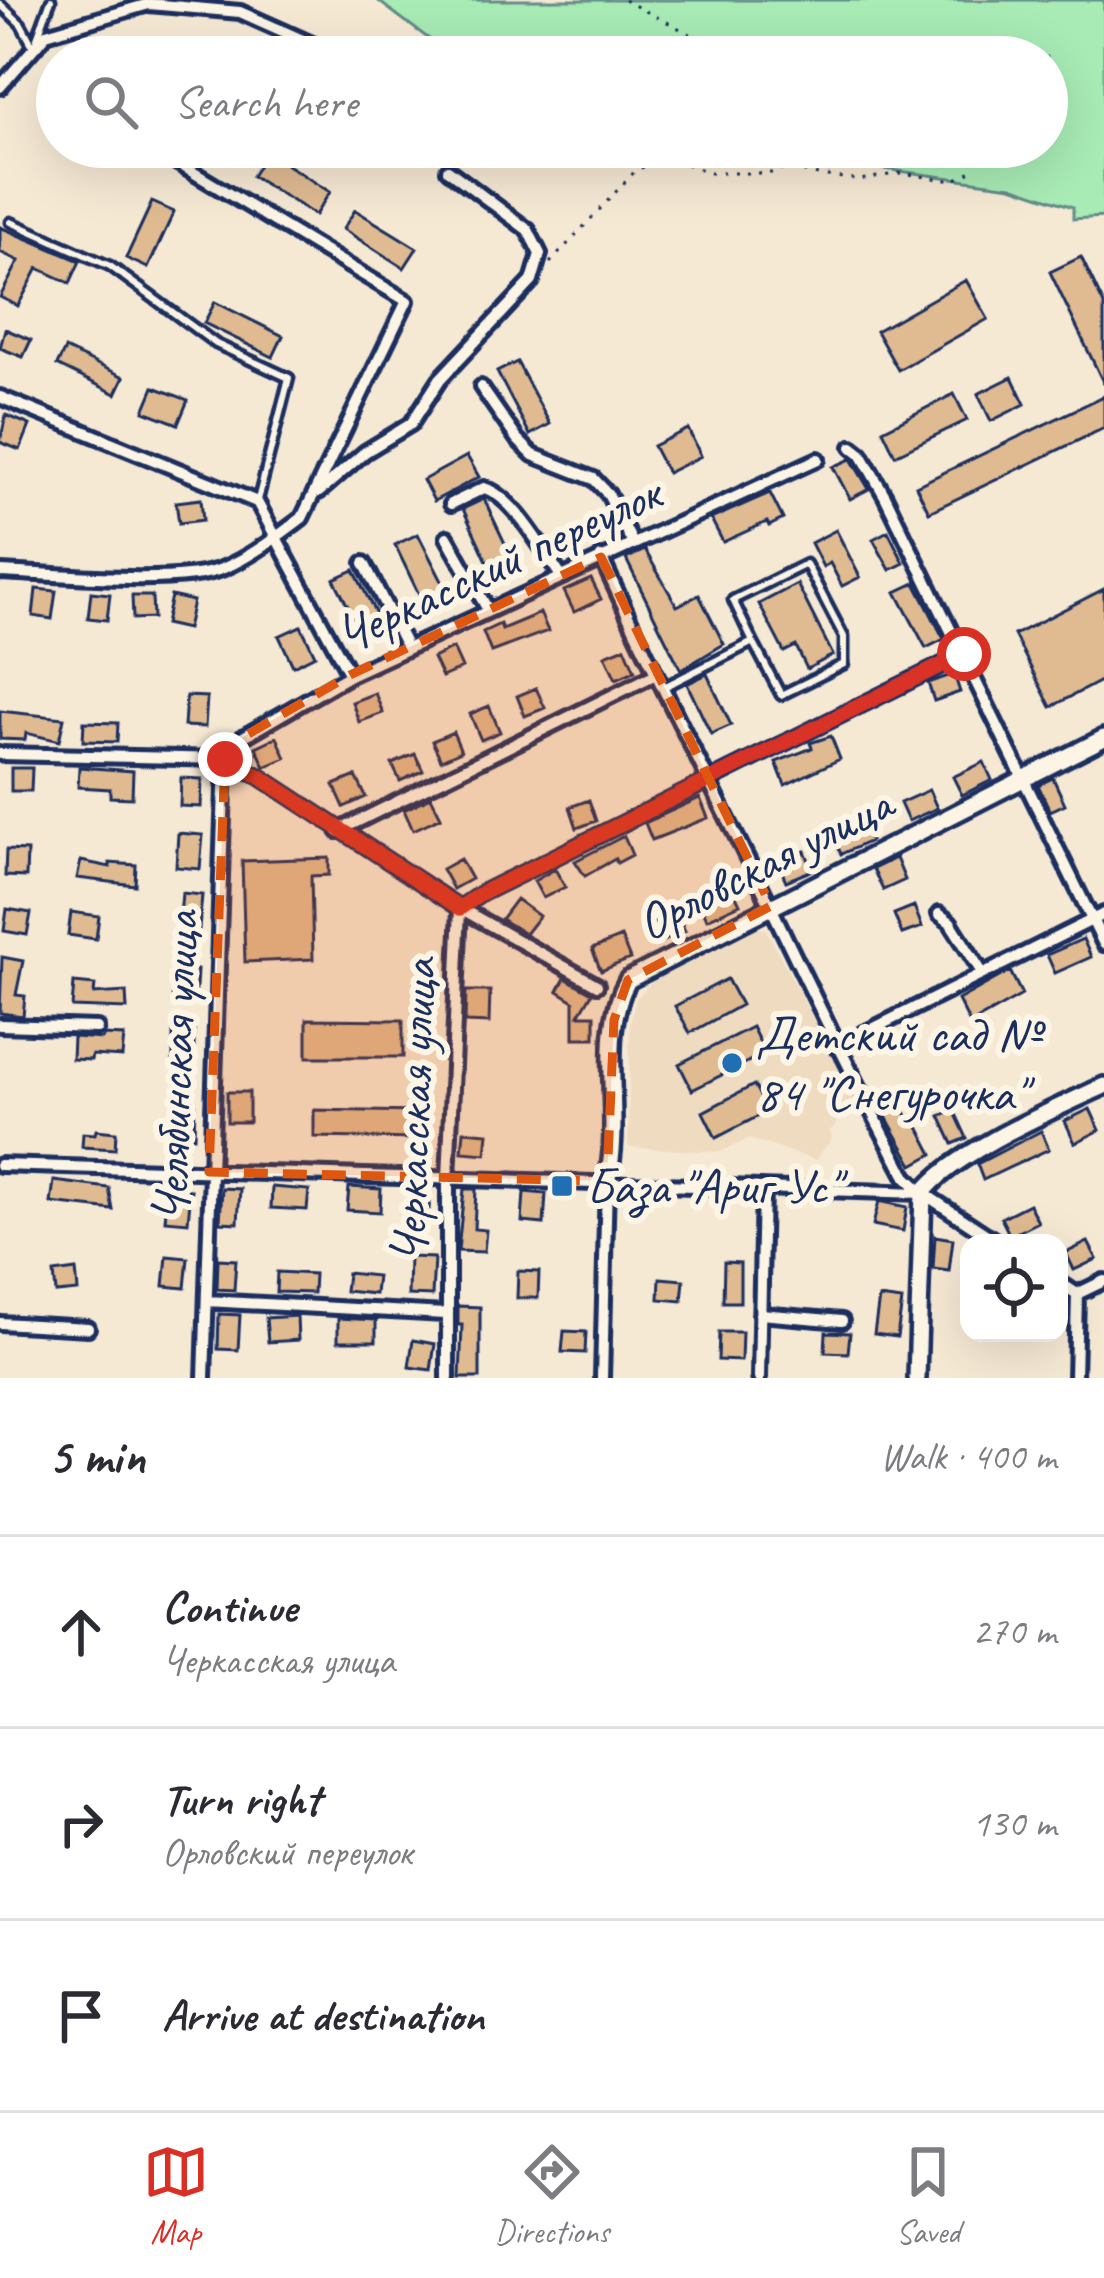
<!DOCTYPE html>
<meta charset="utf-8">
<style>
:root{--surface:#fff;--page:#f2f2f3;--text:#2b2b33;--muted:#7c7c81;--line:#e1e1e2;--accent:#d93025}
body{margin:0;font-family:Caveat,sans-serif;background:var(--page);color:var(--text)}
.controls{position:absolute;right:36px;bottom:36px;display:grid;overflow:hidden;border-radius:24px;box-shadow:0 12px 48px #0002}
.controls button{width:108px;height:108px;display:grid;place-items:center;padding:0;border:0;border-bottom:3px solid var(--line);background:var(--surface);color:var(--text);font:60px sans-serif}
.stop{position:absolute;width:36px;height:36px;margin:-27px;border:9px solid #d93025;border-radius:50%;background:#fff}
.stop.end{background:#d93025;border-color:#fff;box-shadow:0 3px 12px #0008}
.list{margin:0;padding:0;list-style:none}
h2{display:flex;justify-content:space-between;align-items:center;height:156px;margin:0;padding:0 48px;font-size:51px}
h2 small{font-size:39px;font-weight:400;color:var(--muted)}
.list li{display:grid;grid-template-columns:78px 1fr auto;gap:36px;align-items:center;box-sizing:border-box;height:192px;padding:0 48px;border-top:3px solid var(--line)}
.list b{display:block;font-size:45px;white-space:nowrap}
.list p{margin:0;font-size:39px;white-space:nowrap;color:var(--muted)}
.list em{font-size:39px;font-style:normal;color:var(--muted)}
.icon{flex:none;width:66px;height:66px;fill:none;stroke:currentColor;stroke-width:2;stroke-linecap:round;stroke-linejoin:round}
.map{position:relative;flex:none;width:1104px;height:1378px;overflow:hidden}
.search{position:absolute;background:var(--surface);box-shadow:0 12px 48px #0002;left:36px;right:36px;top:36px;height:132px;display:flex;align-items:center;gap:30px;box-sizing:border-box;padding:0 42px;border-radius:66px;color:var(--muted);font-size:45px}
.sheet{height:732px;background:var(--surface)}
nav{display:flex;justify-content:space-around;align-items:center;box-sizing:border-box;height:168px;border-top:3px solid var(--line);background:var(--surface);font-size:33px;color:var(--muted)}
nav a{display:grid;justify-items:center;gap:6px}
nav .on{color:var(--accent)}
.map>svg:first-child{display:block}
.built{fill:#efdbc0}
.green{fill:#a8ebb5;stroke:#628d8a;stroke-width:3}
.building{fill:#e0bb91;stroke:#1b2f5e;stroke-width:3}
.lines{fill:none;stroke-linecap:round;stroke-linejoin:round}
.lane-casing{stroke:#1b2f5e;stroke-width:15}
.street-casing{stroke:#1b2f5e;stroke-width:20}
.secondary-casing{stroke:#1b2f5e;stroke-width:24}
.path{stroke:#1b2f5e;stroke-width:3;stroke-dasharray:3 9;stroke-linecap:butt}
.lane{stroke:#fcf5e5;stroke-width:6}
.street{stroke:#fcf5e5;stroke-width:10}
.secondary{stroke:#fcf5e5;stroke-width:15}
.route{stroke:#d93025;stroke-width:15}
.marked{fill:#de5710;fill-opacity:0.2;stroke:#de5710;stroke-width:9;stroke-dasharray:24 15;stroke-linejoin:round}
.poi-dot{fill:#1f6fb2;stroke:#fcf5e5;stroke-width:4.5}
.labels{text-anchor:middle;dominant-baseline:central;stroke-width:12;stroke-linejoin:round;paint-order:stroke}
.street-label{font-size:51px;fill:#1b2f5e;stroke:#fcf5e5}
.poi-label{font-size:51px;fill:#1b2f5e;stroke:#fcf5e5;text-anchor:start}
</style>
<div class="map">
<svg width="1104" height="1378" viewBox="0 0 1104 1378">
<rect width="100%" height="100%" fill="#f6e9d4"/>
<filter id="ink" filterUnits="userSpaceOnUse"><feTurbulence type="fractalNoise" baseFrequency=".00833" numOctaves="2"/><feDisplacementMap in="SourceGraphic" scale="24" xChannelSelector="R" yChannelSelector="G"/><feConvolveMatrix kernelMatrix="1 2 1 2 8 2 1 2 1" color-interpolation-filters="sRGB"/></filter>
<g filter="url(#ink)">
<path class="built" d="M752 926 766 929 857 1102 830 1131 832 1139 815 1160 749 1139 720 1152 628 1147 630 1023 636 999 658 975Z"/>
<path class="green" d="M377 0H1104V217L1073 219V207L1012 186 716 147H1047V57H453Z"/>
<path class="building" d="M267 152 330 192 315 215 252 176Z
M152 202 174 212 148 268 126 258Z
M355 210 417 248 404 268 343 229Z
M0 227 80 261 70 283 38 268 18 306 0 297 19 261 0 252Z
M1081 257 1104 305V384L1050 272Z
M966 280 988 319 898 370 876 331Z
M215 302 283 336 273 357 204 323Z
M5 329 31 340 23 357 0 348Z
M65 349 124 377 116 394 57 365Z
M517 362 550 424 530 435 497 372Z
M1012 377 1025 404 991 421 978 394Z
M154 387 188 400 178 424 144 411Z
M954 394 967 420 895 455 883 430Z
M1104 396V428L929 512 916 486Z
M6 415 30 425 20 450 0 442Z
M688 429 701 456 667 473 653 446Z
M467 456 479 477 434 501 423 480Z
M851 459 869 489 850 499 833 467Z
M770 493 783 519 769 526 767 522 723 542 711 519Z
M201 499 203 520 179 523 176 502Z
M484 499 510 554 488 563 463 509Z
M836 530 860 577 842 586 830 563 823 567 811 543Z
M888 531 904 563 890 570 873 539Z
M418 534 447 591 423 603 395 545Z
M645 550 677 606 699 595 724 644 681 670 626 559Z
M354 570 380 622 361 632 334 579Z
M591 579 601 599 574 612 564 591Z
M915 583 944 639 926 648 896 592Z
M797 584 833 655 807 669 796 646 784 652 759 604Z
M36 589 56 591 52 619 33 616Z
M1104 589V679L1051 707 1014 635Z
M91 592 110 594 107 620 88 618Z
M132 596H152L153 618 133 619Z
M171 596 193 601 187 629 165 624Z
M540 613 548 631 491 652 483 632 500 624 502 629Z
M301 626 315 655 293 666 279 636Z
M625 647 635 671 616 679 605 655Z
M453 648 462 668 442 677 433 658Z
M707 674 731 725 711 734 687 684Z
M954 674 960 692 934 701 928 683Z
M536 688 545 708 525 716 517 696Z
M375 693 383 713 359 722 352 702Z
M186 696 207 697 205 727 184 726Z
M489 706 500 732 481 740 470 714Z
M0 711 64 718 59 741 26 733 25 740 0 739Z
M84 722 118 723 117 742 83 741Z
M453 732 461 751 441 760 432 741Z
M831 736 840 759 785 785 776 762 812 748 810 743Z
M277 737 286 758 265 767 256 747Z
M415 754 423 771 400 781 392 764Z
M984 762 992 780 962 795 953 777Z
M79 767 133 771 132 798 110 797V789L78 787Z
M11 768H32L31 791H11Z
M356 776 366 797 344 807 334 785Z
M181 778 202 779 201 807 180 806Z
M1053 778 1065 804 1050 811 1038 785Z
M929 790 937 808 908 821 900 803Z
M431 797 441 817 413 830 404 810Z
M700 798 708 818 652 840 645 823Z
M589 800 596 821 577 828 570 807Z
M862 823 870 841 841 854 833 836Z
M178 833 203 835 200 869 176 867Z
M624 836 632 855 617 863 615 859 585 876 575 861Z
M6 850 27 851 26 877 5 876Z
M805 851 813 870 786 881 778 863Z
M329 858V875L311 876 313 959 245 962 242 861Z
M896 858 905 880 883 890 873 869Z
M460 859 471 879 453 889 442 869Z
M81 861 110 867V863L136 865 135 885 77 878Z
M555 869 565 887 543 898 534 881Z
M730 883 740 904 707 919 698 897Z
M182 893 202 895 198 940 178 938Z
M516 899 539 916 525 934 501 919Z
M914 906 922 927 902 934 894 914Z
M7 909 31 913 27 935 4 931Z
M71 912 99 916 96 939 68 935Z
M677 913 685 931 657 944 648 925Z
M621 937 630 959 601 971 592 949Z
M1083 939 1091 957 1055 973 1047 955Z
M2 957 23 961 16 995 25 996 23 1016 0 1013Z
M174 968 197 970 195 1004 172 1003Z
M1010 971 1022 995 970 1024 958 1000Z
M565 978 592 993 579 1015H595V1038H574V1001L558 991Z
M727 979 741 1005 690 1033 675 1006Z
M74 983 95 985 94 994 126 992 127 1009 72 1007Z
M466 991H490L489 1023 465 1022Z
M307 1019 403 1020V1057H307Z
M752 1027 765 1053 692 1090 679 1064Z
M173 1028H194V1067H173Z
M104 1035 124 1036 122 1057 92 1055 91 1060 72 1059 73 1037 102 1039Z
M754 1085 768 1111 716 1138 703 1112Z
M227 1092H249V1122H227Z
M897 1096 912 1126 917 1123 933 1154 913 1165 879 1104Z
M174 1101H195L194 1137 173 1136Z
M1090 1109 1100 1130 1075 1143 1065 1121Z
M314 1110 418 1112 417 1139 314 1137Z
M954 1110 967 1138 953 1144 940 1116Z
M96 1130 116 1132 115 1149 82 1147 83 1133 95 1134Z
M464 1131 488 1133 486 1154 462 1152Z
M1041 1131 1049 1149 983 1180 977 1164Z
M54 1181 109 1188 113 1210 51 1203Z
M272 1187 309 1190 307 1210 271 1208Z
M349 1187 381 1189 380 1212 347 1210Z
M222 1188 240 1189 238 1223 220 1222Z
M168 1189 191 1190 188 1222 165 1220Z
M464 1189H476L474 1229 486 1230 484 1252 458 1251Z
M524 1192 546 1194 544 1224 522 1222Z
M411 1193 430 1195 428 1223 409 1222Z
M879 1201 907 1207 903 1231 873 1225Z
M1029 1204 1038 1222 1010 1236 1001 1218Z
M935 1236 953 1239 949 1271 933 1269Z
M1088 1242 1097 1259 1074 1270 1066 1253Z
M167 1256 188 1258 185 1288 164 1286Z
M409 1257 434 1258 432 1296 408 1295Z
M218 1259 236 1260 234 1290 217 1289Z
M724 1262 740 1263V1302H723Z
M76 1270 78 1291 56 1293 54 1273Z
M518 1271 539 1272 538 1298H517Z
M277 1272 314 1274 313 1293 276 1292Z
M347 1273 377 1276 375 1294 345 1291Z
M660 1278 684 1280 682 1301 659 1299Z
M879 1298 902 1301 897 1337 874 1334Z
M458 1306 480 1307V1378H460L462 1325H458Z
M219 1314 240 1315 238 1350 218 1349Z
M297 1316 298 1340 268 1342 266 1318Z
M338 1318 376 1320V1341H338Z
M564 1331 586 1332 585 1353 562 1352Z
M719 1332H742L741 1361 718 1360Z
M826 1332 850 1333 848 1353 825 1352Z
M413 1340 435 1344 431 1370 409 1367Z"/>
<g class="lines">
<defs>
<path id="lane" d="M0 4 21 24 34 48
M37 38 51 0
M11 222 110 266 216 344 289 378 258 500
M664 687 753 642 781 695 844 664V637L806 564 733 600 753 642"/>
<path id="street" d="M0 87 46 34 149 4 240 12 314 45
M481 387 517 439 533 455 594 479 608 494 633 544
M0 397 257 502 350 675
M852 447 861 454 885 496 1104 944
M319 492 365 452 411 424 440 379 532 281 540 254 528 230 448 170
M451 504 484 488C513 496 543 551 561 576
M447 537 488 610
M601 557C654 675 714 789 770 905 814 997 858 1088 906 1177L923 1193
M364 563 407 648
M0 572C53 574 179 587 224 568 251 557 278 536 302 518L407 301 151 147
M0 754 225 759 259 776 460 908 597 985
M225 759 243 737 350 675 818 459
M338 831 654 675
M939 914 950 922 983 974
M0 1025 97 1028
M836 1047 1104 914
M0 1165 923 1193 999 1243
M1059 1282 1077 1294 1075 1378
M1077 1294 1104 1281
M207 1301 445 1314
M760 1314 842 1321
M0 1323 88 1328
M204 1378 225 759
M448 1378V1179L460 908 482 893 964 654
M602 1378 607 1181
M759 1378 763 1188"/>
<path id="secondary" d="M607 1181C624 1118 596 1036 628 980L1104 738
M917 1378 923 1193C952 1153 1057 1108 1104 1086"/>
</defs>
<use href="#lane" class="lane-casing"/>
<use href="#street" class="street-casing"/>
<use href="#secondary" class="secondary-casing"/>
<path class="path" d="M624 0 706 42 776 57
M791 165 799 147
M550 263 637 169 673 159 710 173H771L791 167 811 174 860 180 901 173 953 181 971 171"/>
<use href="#lane" class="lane"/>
<use href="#street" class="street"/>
<use href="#secondary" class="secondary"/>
</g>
</g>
<g class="lines" filter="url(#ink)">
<path class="route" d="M225 759 259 776 460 908 482 893 964 654"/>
</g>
<path class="marked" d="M601 557 771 906 628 980 614 1020 607 1181 209 1172 225 759 243 737 350 675Z"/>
<g class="poi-dot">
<circle cx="732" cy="1063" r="12"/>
<rect x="550" y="1174" width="24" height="24" rx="6"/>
</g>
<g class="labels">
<g class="street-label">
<text transform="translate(498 564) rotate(-25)">Черкасский переулок</text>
<text transform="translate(764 863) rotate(-27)">Орловская улица</text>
<text transform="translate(175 1067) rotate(-88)">Челябинская улица</text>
<text transform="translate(413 1111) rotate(-88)">Черкасская улица</text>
</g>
<g class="poi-label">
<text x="756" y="1034">Детский сад №<tspan x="756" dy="59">84 "Снегурочка"</tspan></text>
<text x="586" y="1186">База "Ариг Ус"</text>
</g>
</g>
</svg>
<div class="controls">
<button><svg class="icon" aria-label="locate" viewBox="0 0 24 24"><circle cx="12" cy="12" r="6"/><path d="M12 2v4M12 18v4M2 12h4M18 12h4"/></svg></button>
</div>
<div class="stop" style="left:964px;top:654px"></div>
<div class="stop end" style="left:225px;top:759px"></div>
<div class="search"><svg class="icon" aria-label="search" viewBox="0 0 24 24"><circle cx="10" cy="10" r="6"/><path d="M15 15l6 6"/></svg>Search here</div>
</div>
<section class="sheet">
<h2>5 min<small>Walk · 400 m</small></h2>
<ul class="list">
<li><svg class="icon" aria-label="ahead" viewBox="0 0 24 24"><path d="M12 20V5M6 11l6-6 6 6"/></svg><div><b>Continue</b><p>Черкасская улица</p></div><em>270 m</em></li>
<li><svg class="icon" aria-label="right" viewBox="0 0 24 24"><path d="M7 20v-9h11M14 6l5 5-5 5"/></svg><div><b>Turn right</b><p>Орловский переулок</p></div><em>130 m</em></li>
<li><svg class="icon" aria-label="arrive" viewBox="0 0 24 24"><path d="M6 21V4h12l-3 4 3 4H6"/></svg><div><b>Arrive at destination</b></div></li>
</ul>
</section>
<nav>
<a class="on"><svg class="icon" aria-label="map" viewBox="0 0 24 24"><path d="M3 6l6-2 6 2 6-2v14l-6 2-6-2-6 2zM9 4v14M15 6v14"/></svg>Map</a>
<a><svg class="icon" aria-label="directions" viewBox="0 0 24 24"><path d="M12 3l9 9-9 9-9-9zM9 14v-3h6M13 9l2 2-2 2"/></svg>Directions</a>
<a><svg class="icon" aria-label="saved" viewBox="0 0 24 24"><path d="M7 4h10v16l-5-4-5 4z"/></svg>Saved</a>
</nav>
